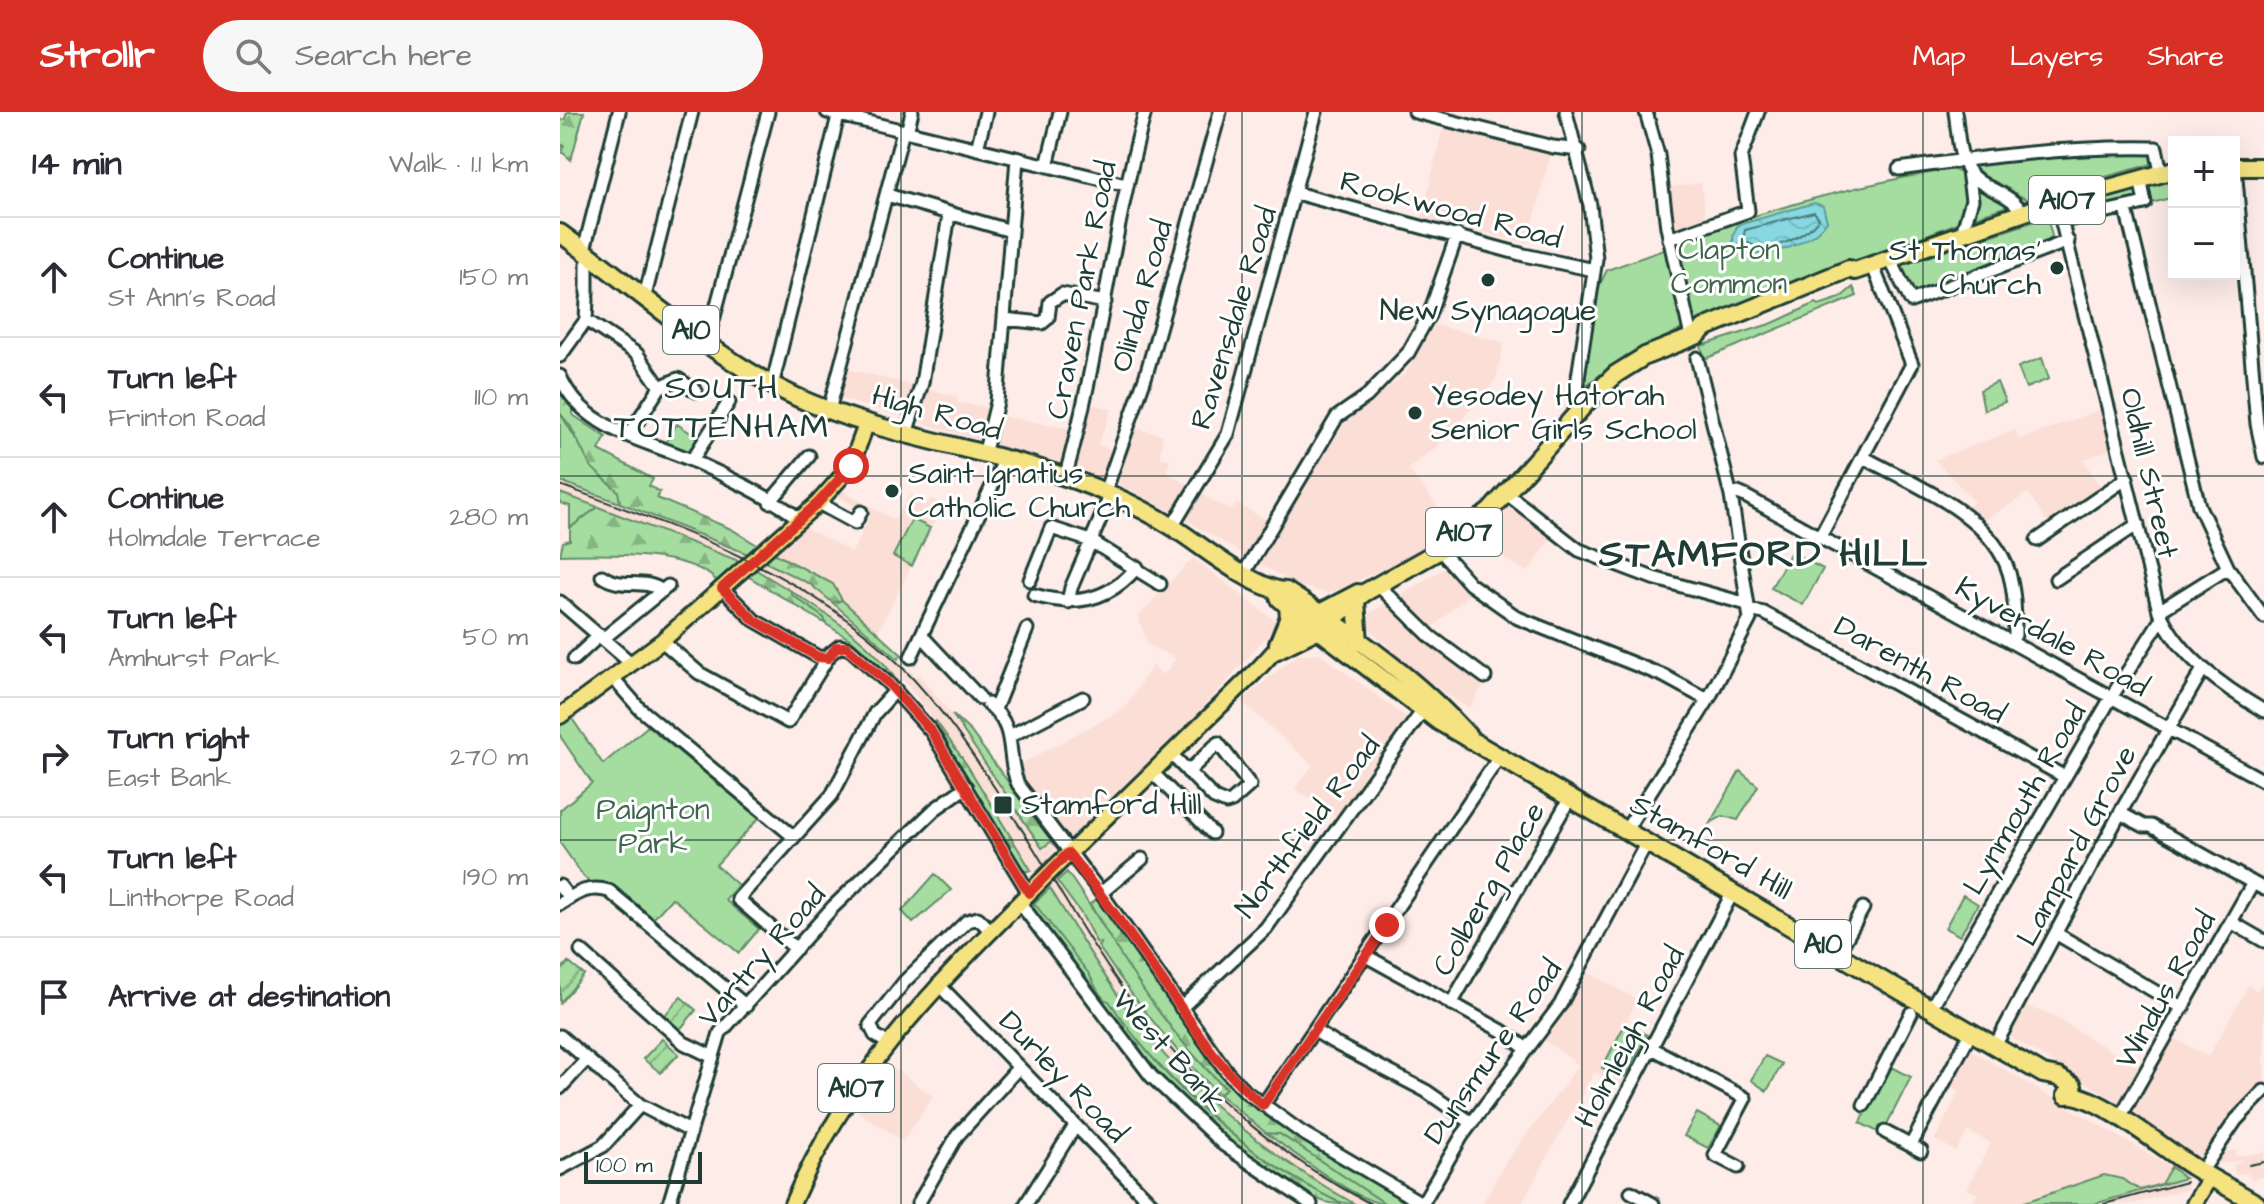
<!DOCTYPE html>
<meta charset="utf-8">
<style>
:root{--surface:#fff;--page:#f7f7f7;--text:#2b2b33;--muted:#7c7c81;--line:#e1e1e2;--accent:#d93025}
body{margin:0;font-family:"Architects Daughter",sans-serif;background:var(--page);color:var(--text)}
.controls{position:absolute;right:24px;top:24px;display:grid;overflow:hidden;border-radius:0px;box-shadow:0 8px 32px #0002}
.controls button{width:72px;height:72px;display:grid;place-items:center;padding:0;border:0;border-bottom:2px solid var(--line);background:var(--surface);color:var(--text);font:40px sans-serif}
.scale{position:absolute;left:24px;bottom:20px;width:118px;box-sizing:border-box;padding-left:8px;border:4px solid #1f3d34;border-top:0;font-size:22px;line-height:28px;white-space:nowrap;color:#1f3d34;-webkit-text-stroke:6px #fff;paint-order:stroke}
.stop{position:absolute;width:24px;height:24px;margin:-18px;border:6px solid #d93025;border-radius:50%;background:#fff}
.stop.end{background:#d93025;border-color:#fff;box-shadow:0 2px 8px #0008}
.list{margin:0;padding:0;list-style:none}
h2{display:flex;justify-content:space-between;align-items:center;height:104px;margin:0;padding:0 32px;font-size:34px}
h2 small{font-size:26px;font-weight:400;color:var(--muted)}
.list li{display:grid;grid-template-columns:52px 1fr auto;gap:24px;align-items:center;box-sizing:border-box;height:120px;padding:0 32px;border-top:2px solid var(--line)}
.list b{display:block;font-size:30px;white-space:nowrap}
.list p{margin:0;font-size:26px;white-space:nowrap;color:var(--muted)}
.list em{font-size:26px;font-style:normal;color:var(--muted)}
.icon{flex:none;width:44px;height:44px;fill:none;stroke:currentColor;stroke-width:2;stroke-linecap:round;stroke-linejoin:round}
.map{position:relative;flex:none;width:1704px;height:1092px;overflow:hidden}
header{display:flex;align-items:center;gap:48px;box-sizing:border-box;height:112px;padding:0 40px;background:var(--accent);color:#fff}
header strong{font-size:38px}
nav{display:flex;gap:44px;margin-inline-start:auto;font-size:28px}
.search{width:560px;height:72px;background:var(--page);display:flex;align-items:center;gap:20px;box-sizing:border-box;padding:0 28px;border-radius:44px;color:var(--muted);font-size:30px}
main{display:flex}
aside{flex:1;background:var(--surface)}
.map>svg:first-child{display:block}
.built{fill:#fbded6}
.green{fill:#a5dda1;stroke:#628d6a;stroke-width:2}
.forest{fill:url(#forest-firs);stroke:#628d6a;stroke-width:2}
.garden{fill:url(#garden-furrows);stroke:#628d6a;stroke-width:2}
.water{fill:url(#water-waves);stroke:#5d9a9c;stroke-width:2}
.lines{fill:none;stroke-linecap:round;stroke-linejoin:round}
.shore{stroke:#497b79;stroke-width:2}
.minor-casing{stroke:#1f3d34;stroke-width:17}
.major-casing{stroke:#1f3d34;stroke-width:20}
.highway-casing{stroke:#1f3d34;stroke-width:22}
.minor{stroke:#fff;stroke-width:11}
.major{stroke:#f5e382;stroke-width:14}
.highway{stroke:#f5e382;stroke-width:16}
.rail{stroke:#1f3d34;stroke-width:2}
.major-bridge-casing{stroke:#1f3d34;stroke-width:20;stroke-linecap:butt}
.major-bridge{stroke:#f5e382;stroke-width:14}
.route{stroke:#d93025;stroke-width:10}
.grid{fill:none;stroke:#1f3d34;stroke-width:2;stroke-opacity:0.55}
.poi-dot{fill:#1f3d34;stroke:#fff;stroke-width:3}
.labels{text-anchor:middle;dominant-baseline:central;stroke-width:6;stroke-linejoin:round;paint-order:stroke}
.shield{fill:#fff;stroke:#627771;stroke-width:2}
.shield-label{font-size:28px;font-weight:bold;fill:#1f3d34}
.street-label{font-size:30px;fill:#1f3d34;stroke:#fff}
.park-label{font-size:30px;fill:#40654f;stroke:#fff}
.poi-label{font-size:30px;fill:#1f3d34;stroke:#fff;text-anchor:start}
.quarter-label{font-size:34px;letter-spacing:2px;fill:#1f3d34;stroke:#fff}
.district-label{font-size:38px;font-weight:bold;letter-spacing:2px;fill:#1f3d34;stroke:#fff}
</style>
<header>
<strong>Strollr</strong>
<div class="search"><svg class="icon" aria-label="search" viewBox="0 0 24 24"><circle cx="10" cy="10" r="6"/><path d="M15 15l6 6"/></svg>Search here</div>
<nav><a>Map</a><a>Layers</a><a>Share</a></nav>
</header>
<main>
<aside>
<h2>14 min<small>Walk · 1.1 km</small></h2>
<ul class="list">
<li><svg class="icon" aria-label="ahead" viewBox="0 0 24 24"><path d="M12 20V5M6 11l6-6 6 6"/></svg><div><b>Continue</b><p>St Ann's Road</p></div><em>150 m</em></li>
<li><svg class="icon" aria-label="left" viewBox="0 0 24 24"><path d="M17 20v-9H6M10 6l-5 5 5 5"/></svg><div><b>Turn left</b><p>Frinton Road</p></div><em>110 m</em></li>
<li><svg class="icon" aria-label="ahead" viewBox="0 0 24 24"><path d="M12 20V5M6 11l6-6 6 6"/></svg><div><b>Continue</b><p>Holmdale Terrace</p></div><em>280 m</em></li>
<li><svg class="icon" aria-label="left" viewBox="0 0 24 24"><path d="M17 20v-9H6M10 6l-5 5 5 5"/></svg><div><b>Turn left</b><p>Amhurst Park</p></div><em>50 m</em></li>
<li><svg class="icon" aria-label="right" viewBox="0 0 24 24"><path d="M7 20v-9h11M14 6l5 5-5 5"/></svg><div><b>Turn right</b><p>East Bank</p></div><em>270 m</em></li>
<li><svg class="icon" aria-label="left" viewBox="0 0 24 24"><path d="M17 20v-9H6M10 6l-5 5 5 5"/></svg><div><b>Turn left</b><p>Linthorpe Road</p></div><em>190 m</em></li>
<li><svg class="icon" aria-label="arrive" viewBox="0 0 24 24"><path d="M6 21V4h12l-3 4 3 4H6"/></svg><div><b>Arrive at destination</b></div></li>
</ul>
</aside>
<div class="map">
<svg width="1704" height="1092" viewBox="0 0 1704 1092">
<defs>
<pattern id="forest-firs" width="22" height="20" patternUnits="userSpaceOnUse" patternTransform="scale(2)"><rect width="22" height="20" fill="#a5dda1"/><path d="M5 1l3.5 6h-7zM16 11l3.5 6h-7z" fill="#86b484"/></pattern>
<pattern id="garden-furrows" width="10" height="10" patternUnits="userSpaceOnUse" patternTransform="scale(2)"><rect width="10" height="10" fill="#a5dda1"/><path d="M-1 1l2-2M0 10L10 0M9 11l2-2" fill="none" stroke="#86b484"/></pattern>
<pattern id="water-waves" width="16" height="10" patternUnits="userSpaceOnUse" patternTransform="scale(2)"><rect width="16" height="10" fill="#87d8e1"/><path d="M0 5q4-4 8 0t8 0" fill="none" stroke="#74bac2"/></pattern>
</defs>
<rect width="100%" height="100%" fill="#fdece7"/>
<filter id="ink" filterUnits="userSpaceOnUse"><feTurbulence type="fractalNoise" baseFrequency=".0125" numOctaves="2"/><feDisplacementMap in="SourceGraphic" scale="16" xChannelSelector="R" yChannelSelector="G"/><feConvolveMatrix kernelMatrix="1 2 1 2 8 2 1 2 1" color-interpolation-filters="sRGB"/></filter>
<g filter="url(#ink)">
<path class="built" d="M883 15 991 41 968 131 862 106Z
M1141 71 1146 109 1112 120 1108 76Z
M874 213 944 230 936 267 927 279 881 331 848 357 893 414 850 444 781 477 768 481 736 473 609 398 555 370 514 356 531 292 552 297 538 333 557 340 566 314 603 323 600 345 610 348 606 359 657 392 672 398 677 391 719 416 784 312 845 262Z
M288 257 397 285V291L429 296 442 304 511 317 501 352 279 286Z
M1542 297 1553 336 1523 348 1542 377 1489 412 1468 381 1422 410 1406 398 1414 389 1375 348 1455 318 1459 328Z
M0 369 144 422 250 472 319 527 356 565 359 563 409 624 482 736 492 729 497 735 486 752 541 832 539 833 660 983 743 1048 817 1092H795L750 1066 675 1010 610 948 569 899 479 758 474 763 454 728 451 729 396 635 343 568 340 572 314 543 264 501 193 456 0 381Z
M281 378 334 408 350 383 367 392 371 387 383 393 318 519 282 488 273 472 212 440 242 414 292 440 311 403 276 383Z
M951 393 990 428 968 460 947 448 921 421Z
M633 446 718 511 640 599 512 724 504 723 462 673 460 653 565 596 593 553 602 563 609 557 616 546 588 533 578 505Z
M885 456 910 481 866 522 926 570 909 596 857 563 803 510 804 505Z
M759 541 844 604 845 609 778 706 735 676 753 653 681 589 737 543Z
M1028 860 1077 888 1065 912 1087 923 1061 973 1034 960 961 1092H922L946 1050 1019 953 984 928Z
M1704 868V971L1670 1006 1643 1051 1574 1000 1448 923 1465 894 1491 903 1584 959 1595 961 1614 926 1648 945 1688 874 1698 879Z
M1407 936 1611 1055 1601 1073 1625 1066 1628 1077 1572 1092H1534L1580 1079 1560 1068 1542 1067 1459 1092H1412L1418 1082 1407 1077 1431 1031 1408 1019 1396 1039 1375 1028 1399 979 1386 972Z
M327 952 373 984 343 1029 296 998Z
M1675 1038 1677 1044H1683L1704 1040V1065L1691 1067 1687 1061 1676 1063 1673 1053 1684 1048 1651 1053 1660 1041Z"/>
<path class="green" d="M1588 41 1592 42V52L1466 87 1430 69 1414 55 1443 47Z
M1391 57 1402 61 1409 81 1400 110 1138 212 1133 211 1117 138 1119 130C1207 97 1298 72 1391 57Z
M1614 65V85L1592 91 1585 70Z
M1415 73 1447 91 1448 94 1411 106Z
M1575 73 1578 87 1509 101 1507 96Z
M1487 105 1492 124 1488 129 1354 182 1340 154Z
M1106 137 1122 217 1067 243 1025 274 1036 180 1047 158Z
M1293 175 1297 184 1145 247 1141 234 1213 211 1256 191 1259 193 1280 186Z
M1482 246 1489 267 1466 276 1458 255Z
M1437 270 1445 290 1424 298 1420 278Z
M0 301C18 329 31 358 59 379L60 391 0 369Z
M117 312 135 324 137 330 128 339 105 331Z
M0 381 38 395 10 416V394L0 391Z
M352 407 370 416 352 454 333 444Z
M1231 440 1263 457 1243 493 1211 476Z
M231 479C268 503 313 531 336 568L294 530 266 512 264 506 230 482Z
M282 488 342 543 338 547 273 491Z
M11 605 43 652 88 614 199 706 156 753 178 773 165 788 199 817 179 841 112 786 84 817 24 765 0 731V698L32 671 0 624V610Z
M1180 659 1198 674 1178 708 1163 704 1150 711Z
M507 760C559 833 599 914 666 977L660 983C613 938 574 888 538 834L541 831 536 830 522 803 497 769Z
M375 762 391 778 353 811 342 799Z
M490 776C515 817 540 859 569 899 627 979 709 1044 795 1092 774 1092 757 1079 740 1069 624 1002 549 897 474 791Z
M1403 783 1418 792 1400 824 1385 816Z
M1065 912 1087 923 1065 965 1042 956Z
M1205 944 1222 952 1207 979 1191 968Z
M1330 954 1351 965 1322 1022 1300 1011Z
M1137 1001 1161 1014 1148 1036 1124 1024Z
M706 1021 720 1022 826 1092C799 1092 730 1038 706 1021Z
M1611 1055 1625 1066 1534 1092H1459L1544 1063 1562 1067 1580 1078 1601 1072Z"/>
<path class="forest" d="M7 0H24L11 48 2 40 4 33 0 34V8L5 7Z
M0 273 13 294V303L46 325 39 338 93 367 89 374 100 380 97 386 171 417 197 433 188 442 60 391 58 379 30 354 11 315 0 301Z
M38 395 179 449 157 469C128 438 41 442 0 443L3 430 10 428V416Z
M212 440 273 472 282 488 273 491 250 472 201 448Z
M193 456 231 479V482L264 506 266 512 186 463Z
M392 602 411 620 492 729 482 736Z
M376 609 407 653 471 758 461 761 373 611Z
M537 787 652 950 676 978 750 1031 849 1092H826L720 1022 706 1021 660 983 666 976C610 924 568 858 530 792Z
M474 791 529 862 542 887 549 889C608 977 687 1045 782 1092 754 1092 734 1075 712 1059 604 987 545 897 472 794Z"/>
<path class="garden" d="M8 850 24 863 0 891V859Z
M121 885 136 898 118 920 103 905Z
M102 927 119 942 101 961 83 947Z"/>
<path class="water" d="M1254 91 1263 94 1267 109C1242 146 1151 157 1178 113Z"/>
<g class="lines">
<path class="shore" d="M1254 100 1259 106C1247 125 1203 147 1183 127L1185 118Z"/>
<defs>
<path id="minor" d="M267 0 566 73
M855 0 993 35 1019 38
M1006 0 1030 93 1036 147 1018 265V278L1027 290
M1086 0 1098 43 1107 115 1131 225
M1395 0C1398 17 1398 42 1407 57 1420 78 1453 80 1462 101
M347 20 352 0
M417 37 426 0
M487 54 500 0
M1675 55 1697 312 1704 345
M1339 57C1425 45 1509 34 1596 36L1601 60
M736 81 964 143 1034 158
M327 83 451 119
M1497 91 1599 499C1619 544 1663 575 1704 599
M1566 97 1639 394 1668 456 1704 505
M1503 109 1585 91 1580 66
M1402 121 1412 88 1408 59
M1109 127 1188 99 1181 45 1198 0
M24 138 59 0
M1329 145 1351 189 1508 129
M27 182V152L32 144
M85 184 132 0
M444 207 482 211 488 206 490 190 502 182 545 190
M26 208 77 242 100 275 69 322
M145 227 151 216 208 0
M0 244 26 208 27 187
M0 264C22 317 83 327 131 348 158 360 219 389 240 408
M212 274 279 0
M100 275 118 267 136 279
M269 298 343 19
M346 322 362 271 389 103
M424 343 437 290 457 47
M1303 345C1348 370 1416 396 1442 444 1455 467 1455 497 1455 523L1452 528
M132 348 169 290
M505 366C539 245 552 121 585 0
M545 380 586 263 660 0
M947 382 1019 438 1093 466 1187 492
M1171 384 1178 381 1185 384 1704 669
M210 390 249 344
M258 391 295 411 301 400
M612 415 668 322 756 0
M1260 425 1352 252 1312 152
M1477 428 1567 366
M880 438 910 472 958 506 1104 564 1148 588
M684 461 777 305 807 284 848 241 869 203 897 123
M42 464C61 478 84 465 102 479
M1496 467 1578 412
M470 468 491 416 531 429 551 382
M818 473 871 525 925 565
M162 476 194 508 258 545 268 546
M474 483C514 495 549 489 577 455
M0 490 72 552
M508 490 511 476 531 429 600 472
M1189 498 1204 501 1273 538 1505 665
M1599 499 1668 456
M362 524 420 586
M44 526 108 474
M102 529 139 561 228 610 270 542 280 534 290 537 328 571 371 619 469 781
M351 545 444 349
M14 547 40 523
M53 566 80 597 234 725
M428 592C459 616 445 644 458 672L541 781 667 960 686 980 741 1020 863 1092
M435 597 467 517
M450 624 523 586
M611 642 654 686 666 691 672 689 690 673 658 631 628 660
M592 660 652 721
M1560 701 1584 714H1591L1704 777
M1066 718 1148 588 1190 507 1171 384 1137 246
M0 774 9 786
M541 781 582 747
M460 791 591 964 664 1033 751 1092
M0 792C17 781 28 773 49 779L186 894
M1671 810 1704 829
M1497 822 1623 896
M236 837 178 787 272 683 315 601 336 578
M21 839 124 931 151 944
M1278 841 1303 796
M806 844 942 919 967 937
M378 872 592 1092
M891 892 1010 686
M621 896 706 816 866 594
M1371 896 1552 584 1602 506
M755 919 773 930
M0 924 80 993 130 1019
M327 931 315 923 310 913 345 869 407 809 418 806 431 819
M778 933 866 979 912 1011
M1435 934 1560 701 1643 557
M1090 935 1185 986 1155 1043 1178 1055
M0 976 27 947
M703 993 940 644
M1304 993 1351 901
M1559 1007 1693 771
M1325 1020 1361 1039
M1351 1033 1411 920
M0 1057 43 1034 80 993
M1641 1060 1676 1008 1704 979
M1071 1080 1093 1092
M109 1092 160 921 273 795 375 697 406 675
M358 1092 397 1024 459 955
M466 1092 515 1014
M862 1092 902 1024 1000 893 1087 730
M1009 1092 1173 780"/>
<path id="major" d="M715 540 759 518
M0 604 102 529 258 391 291 354 307 310
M494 756 694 561C713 542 725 524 747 509
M232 1092C292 955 378 872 481 769
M1634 1092 1650 1065"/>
<path id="highway" d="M1674 55H1704
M0 121C77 177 163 255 250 291 347 331 456 340 552 383 572 392 592 402 611 414 640 432 694 478 726 479 791 521 859 568 910 626
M717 479 720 487 735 500 878 609 1483 962 1498 965 1513 974 1514 981
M796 489 799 530
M752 505 798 481
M759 518 804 481 880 438 930 399 1027 290 1056 262 1085 244 1138 223 1144 216 1289 157 1295 159 1474 97 1614 58
M718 532 729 505 728 494
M1506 983C1534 979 1607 1039 1633 1055 1654 1068 1676 1079 1697 1092"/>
</defs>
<use href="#minor" class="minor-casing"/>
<use href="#major" class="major-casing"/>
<use href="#highway" class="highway-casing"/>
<use href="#minor" class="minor"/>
<use href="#major" class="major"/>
<use href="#highway" class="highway"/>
<path class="rail" d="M0 373C123 418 243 458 339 552 391 604 428 666 468 727 504 785 538 846 580 900 641 979 722 1046 811 1092
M1689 1053 1704 1050
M1544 1092 1626 1070"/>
<defs>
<path id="major-bridge" d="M481 769 494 756"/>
</defs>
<use href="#major-bridge" class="major-bridge-casing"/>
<use href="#major-bridge" class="major-bridge"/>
</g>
</g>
<g class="lines" filter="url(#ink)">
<path class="route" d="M291 354 258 391 162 476 194 508 258 545 268 546 277 535H287L328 571 371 619 469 781 508 741C545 786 579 836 613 884 640 924 664 963 703 993L827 813"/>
</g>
<path class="grid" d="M341 0V1092M682 0V1092M1022 0V1092M1363 0V1092M0 364H1704M0 728H1704"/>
<g class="poi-dot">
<circle cx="1497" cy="156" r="8"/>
<circle cx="928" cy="168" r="8"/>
<circle cx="855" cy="301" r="8"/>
<circle cx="332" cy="379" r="8"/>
<rect x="433" y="683" width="20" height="20" rx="4"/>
</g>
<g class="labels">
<g class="shield">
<rect x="1469" y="64" width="76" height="48" rx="6"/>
<rect x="103" y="194" width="56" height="48" rx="6"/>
<rect x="866" y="396" width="76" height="48" rx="6"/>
<rect x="1235" y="808" width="56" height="48" rx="6"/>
<rect x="258" y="952" width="76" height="48" rx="6"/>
</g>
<g class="shield-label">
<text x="1507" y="88">A107</text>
<text x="131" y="218">A10</text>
<text x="904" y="420">A107</text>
<text x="1263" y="832">A10</text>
<text x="296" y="976">A107</text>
</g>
<g class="street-label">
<text transform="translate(891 98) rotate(15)">Rookwood Road</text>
<text transform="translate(522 178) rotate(-79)">Craven Park Road</text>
<text transform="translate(582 184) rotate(-74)">Olinda Road</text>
<text transform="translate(674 206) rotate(-73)">Ravensdale Road</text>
<text transform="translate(377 301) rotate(16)">High Road</text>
<text transform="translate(1589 361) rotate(77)">Oldhill Street</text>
<text transform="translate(1492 525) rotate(29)">Kyverdale Road</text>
<text transform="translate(1360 558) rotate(29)">Darenth Road</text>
<text transform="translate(1465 687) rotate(-60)">Lynmouth Road</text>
<text transform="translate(748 715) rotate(-53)">Northfield Road</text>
<text transform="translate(1517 734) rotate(-62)">Lampard Grove</text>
<text transform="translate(1151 735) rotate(30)">Stamford Hill</text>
<text transform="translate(929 777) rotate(-60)">Colberg Place</text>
<text transform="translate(202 844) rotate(-49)">Vartry Road</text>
<text transform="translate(1606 878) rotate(-61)">Windus Road</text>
<text transform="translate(1070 925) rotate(-62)">Holmleigh Road</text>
<text transform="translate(609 939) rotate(48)">West Bank</text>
<text transform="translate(933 940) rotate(-55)">Dunsmure Road</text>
<text transform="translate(503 965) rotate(46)">Durley Road</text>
</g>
<g class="park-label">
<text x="1169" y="138">Clapton<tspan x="1169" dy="34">Common</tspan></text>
<text x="93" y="698">Paignton<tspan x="93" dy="34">Park</tspan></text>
</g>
<g class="poi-label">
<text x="1481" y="139" text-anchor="end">St Thomas'<tspan x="1481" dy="34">Church</tspan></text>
<text x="928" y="199" text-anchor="middle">New Synagogue</text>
<text x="871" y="284">Yesodey Hatorah<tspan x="871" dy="34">Senior Girls School</tspan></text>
<text x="348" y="362">Saint Ignatius<tspan x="348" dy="34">Catholic Church</tspan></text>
<text x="461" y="693">Stamford Hill</text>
</g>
<g class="quarter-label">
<text x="162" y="276">SOUTH<tspan x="162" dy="39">TOTTENHAM</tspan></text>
</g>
<g class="district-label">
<text x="1204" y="443">STAMFORD HILL</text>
</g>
</g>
</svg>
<div class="controls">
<button>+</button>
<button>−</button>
</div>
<div class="scale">100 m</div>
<div class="stop" style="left:291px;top:354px"></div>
<div class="stop end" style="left:827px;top:813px"></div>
</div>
</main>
